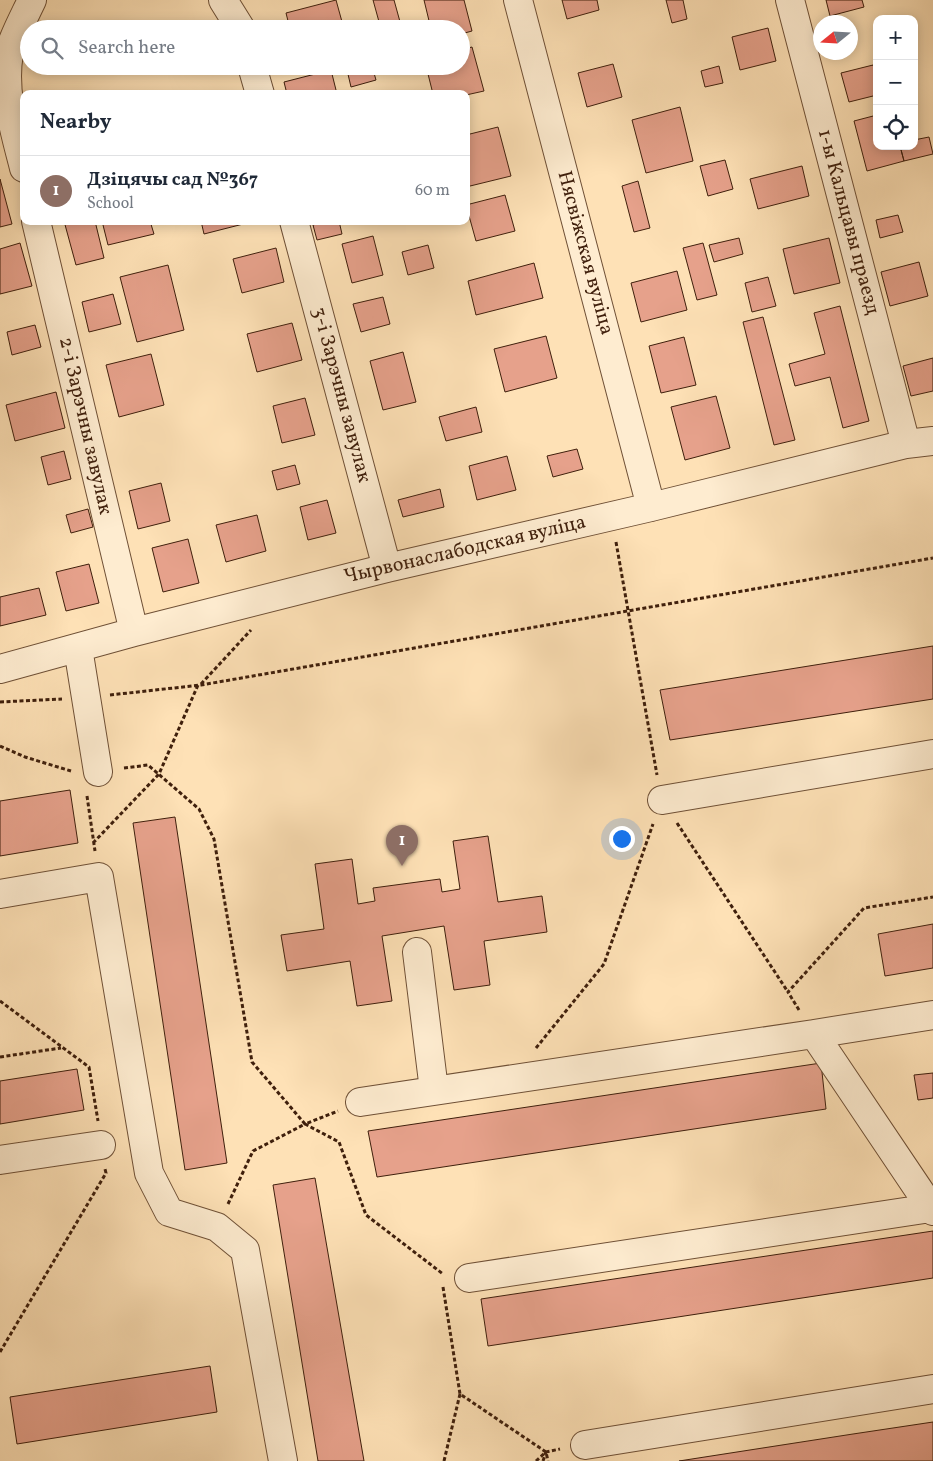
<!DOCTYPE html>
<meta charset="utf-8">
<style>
:root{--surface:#fff;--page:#f2f2f3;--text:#1f2937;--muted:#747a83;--line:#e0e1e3;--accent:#db2777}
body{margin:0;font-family:Vollkorn,serif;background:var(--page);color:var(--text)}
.controls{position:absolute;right:15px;top:15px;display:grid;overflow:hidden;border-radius:10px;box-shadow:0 2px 12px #0003}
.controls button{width:45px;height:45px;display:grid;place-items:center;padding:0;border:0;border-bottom:1px solid var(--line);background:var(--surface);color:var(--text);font:25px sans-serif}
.compass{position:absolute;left:813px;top:15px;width:45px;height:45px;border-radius:50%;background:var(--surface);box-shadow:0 2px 12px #0003;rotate:252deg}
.you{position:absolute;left:621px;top:838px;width:18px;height:18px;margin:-12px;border:4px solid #fff;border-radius:50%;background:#1a73e8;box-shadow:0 0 0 8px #1a73e833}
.badge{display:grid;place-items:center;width:32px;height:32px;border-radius:50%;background:var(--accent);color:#fff;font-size:16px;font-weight:700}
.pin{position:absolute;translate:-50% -41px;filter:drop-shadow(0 1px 2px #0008)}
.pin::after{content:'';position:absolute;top:26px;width:18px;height:15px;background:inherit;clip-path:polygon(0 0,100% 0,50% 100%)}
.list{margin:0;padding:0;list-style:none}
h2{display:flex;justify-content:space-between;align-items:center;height:65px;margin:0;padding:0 20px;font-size:21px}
h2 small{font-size:16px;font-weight:400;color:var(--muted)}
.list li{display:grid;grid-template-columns:32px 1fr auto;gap:15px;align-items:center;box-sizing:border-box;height:70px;padding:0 20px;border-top:1px solid var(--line)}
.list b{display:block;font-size:19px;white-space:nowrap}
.list p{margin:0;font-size:16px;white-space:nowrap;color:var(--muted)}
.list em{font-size:16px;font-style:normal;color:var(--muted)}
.icon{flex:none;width:28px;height:28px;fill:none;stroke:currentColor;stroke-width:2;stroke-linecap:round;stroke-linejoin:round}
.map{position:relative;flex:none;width:933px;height:1461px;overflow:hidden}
.search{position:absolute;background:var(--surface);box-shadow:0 2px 12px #0003;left:20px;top:20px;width:450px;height:55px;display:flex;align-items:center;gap:12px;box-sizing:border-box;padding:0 18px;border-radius:28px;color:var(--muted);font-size:19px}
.panel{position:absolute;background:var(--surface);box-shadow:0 2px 12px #0003;left:20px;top:90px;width:450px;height:135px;border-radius:10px}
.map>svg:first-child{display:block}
.building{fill:#e6a18b;stroke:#3f1f0c}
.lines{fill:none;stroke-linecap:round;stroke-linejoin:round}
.minor-casing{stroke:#6f5036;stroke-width:30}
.path{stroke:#3f1f0c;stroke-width:3;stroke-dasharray:4 2.5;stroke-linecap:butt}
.minor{stroke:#feecd0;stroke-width:28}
.labels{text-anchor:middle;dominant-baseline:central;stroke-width:4;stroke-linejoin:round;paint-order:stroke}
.street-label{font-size:20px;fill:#3f1f0c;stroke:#feecd0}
</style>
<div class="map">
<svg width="933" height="1461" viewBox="0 0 933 1461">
<rect width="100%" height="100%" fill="#fee1b6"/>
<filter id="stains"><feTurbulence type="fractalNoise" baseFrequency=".004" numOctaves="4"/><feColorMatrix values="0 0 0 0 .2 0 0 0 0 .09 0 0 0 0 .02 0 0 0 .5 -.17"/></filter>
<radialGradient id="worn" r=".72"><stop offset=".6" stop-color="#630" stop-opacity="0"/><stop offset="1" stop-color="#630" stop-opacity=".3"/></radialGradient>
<path class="building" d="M336 0 344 29H290L286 13Z
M373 0H394L402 29H381Z
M424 0H464L472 31 461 34V29H431Z
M562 0H597L599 10 567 19Z
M666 0H683L687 19 672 23Z
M826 0H862L864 7 830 16Z
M768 28 776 61 740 70 732 37Z
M472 47 484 91 466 95V94H433L426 66H461V50Z
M613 64 622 97 587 107 578 73Z
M873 65 877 77V95L849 102 841 73Z
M360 66H372L376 80 351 87 347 70Z
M719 66 723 83 705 87 701 71Z
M331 70 337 94H287L284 82Z
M680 107 693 161 646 173 632 120Z
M877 115V146H900L904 161 867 171 854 121Z
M498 127 511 176 466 187V135Z
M929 137 933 154 904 161 900 146H914V140Z
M725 160 733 189 708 196 700 166Z
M802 166 809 196 758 209 750 179Z
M0 179 12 224 0 227Z
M638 181 650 228 634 232 622 186Z
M505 195 515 231 476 241 466 205Z
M898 215 903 232 880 238 876 220Z
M64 221H95L104 258 76 265Z
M102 221H150L154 234 108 245Z
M201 221H255L204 234Z
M327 221H339L342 234 317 240 313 225Z
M373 236 383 275 352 283 342 244Z
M739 238 743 254 714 262 709 245Z
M829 238 840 283 794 294 783 249Z
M20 243 32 286 0 294V249Z
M703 243 717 295 697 300 683 248Z
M428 245 434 268 408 275 402 252Z
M276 248 284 282 242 293 233 259Z
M919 262 928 296 890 306 881 272Z
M534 263 543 298 476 315 468 281Z
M168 265 184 330 137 342 120 277Z
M677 271 687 310 641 322 631 283Z
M768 277 776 306 752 312 745 283Z
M113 294 121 324 89 332 82 302Z
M383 297 390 324 361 332 353 304Z
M840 306 869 421 843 428 830 377 795 386 789 364 825 354 814 313Z
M763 317 795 440 774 445 743 322Z
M292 323 302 360 257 372 247 334Z
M35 325 41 347 12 355 7 332Z
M546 336 557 378 505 392 494 349Z
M684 337 696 385 661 393 649 346Z
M403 352 416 402 383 410 370 361Z
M151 354 164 405 119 417 106 365Z
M933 358V391L911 396 903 366Z
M56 392 65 428 15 441 6 405Z
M716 396 730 448 685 460 671 407Z
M305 398 315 435 282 443 273 406Z
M476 407 482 432 446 441 439 417Z
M577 449 583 469 553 477 547 456Z
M64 451 71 479 48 485 41 457Z
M507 456 516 490 477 500 469 466Z
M295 465 300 484 277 490 272 471Z
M161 483 170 521 138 529 129 491Z
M440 489 444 507 403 517 398 500Z
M327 500 336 533 308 540 300 507Z
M88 509 93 527 71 533 66 515Z
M257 515 266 551 226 562 216 525Z
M188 539 199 583 163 592 152 548Z
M89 564 99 603 66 611 56 572Z
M39 588 46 615 0 626V597Z
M933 646V699L670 740 660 690Z
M70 790 78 843 0 856V801Z
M175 817 227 1163 185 1170 133 823Z
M488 836 498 902 542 896 547 932 484 941 490 985 454 990 444 926 382 936 392 1001 357 1006 350 961 287 971 281 935 324 929 315 864 352 859 358 904 375 901 373 888 440 879 442 892 460 889 453 841Z
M933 924V968L885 976 878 934Z
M821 1063 826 1109 377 1177 368 1131Z
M77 1069 84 1110 0 1124V1081Z
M933 1073V1098L918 1100 914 1075Z
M315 1178 364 1461H318L273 1185Z
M933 1231V1278L488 1346 481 1299Z
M210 1366 217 1412 17 1444 10 1397Z
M933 1422V1461H679L853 1434Z"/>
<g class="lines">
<defs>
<path id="minor" d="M223 0 241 29
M518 0 651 507
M790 0 906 444
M252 66 260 94
M24 168C15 132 2 92 9 53 11 41 26 13 32 0
M36 221 134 632
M294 221 387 568
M78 648 98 772
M0 669 134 632 387 568 651 507 906 444 933 441
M662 800 933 754
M0 894 99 877 149 1173 169 1212 217 1227 245 1250 283 1461
M417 952 434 1090
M814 1034 933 1015
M360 1102 814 1034 933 1211
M0 1160 101 1145
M469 1278 931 1208
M585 1445 933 1389"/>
</defs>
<use href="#minor" class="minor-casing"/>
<path class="path" d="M616 542 657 775
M201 684 251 630
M110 695 201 685 933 558
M0 702 62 699
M0 746 25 757 71 771
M124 768 148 765 199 809 214 839 252 1062 305 1124 338 1111
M87 796 95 851
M677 823 788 992
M93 843 159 774 198 685
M0 1001 89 1067 98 1121
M799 1010 788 992 864 908 933 897
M536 1048 604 964 653 824
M0 1057 61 1048
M228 1204 253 1151 305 1124 339 1142 366 1215 443 1274
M443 1287 460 1394 546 1452 548 1461
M0 1352 106 1173 105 1169
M444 1461 460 1394
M536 1461 546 1452 560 1449
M543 1461 546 1452"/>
<use href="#minor" class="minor"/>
</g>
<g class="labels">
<g class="street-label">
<text transform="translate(848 222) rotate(75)">1-ы Кальцавы праезд</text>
<text transform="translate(585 253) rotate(75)">Нясвіжская вуліца</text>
<text transform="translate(341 395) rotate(75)">3-і Зарэчны завулак</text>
<text transform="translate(85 426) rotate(77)">2-і Зарэчны завулак</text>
<text transform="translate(465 550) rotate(-13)">Чырвонаслабодская вуліца</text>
</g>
</g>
<rect width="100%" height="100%" filter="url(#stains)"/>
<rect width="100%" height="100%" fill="url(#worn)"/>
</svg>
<div class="controls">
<button>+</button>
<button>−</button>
<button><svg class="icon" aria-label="locate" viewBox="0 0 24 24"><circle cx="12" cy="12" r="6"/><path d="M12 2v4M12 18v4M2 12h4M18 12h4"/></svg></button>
</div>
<svg class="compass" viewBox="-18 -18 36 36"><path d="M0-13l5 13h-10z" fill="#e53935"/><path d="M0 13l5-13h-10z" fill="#747a83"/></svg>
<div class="you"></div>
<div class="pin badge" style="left:402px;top:866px;background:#8d6e63">1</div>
<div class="search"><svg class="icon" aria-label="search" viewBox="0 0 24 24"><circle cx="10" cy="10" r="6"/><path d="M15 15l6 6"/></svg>Search here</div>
<section class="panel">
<h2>Nearby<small></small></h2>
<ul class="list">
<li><span class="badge" style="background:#8d6e63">1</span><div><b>Дзіцячы сад №367</b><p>School</p></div><em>60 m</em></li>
</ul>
</section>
</div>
